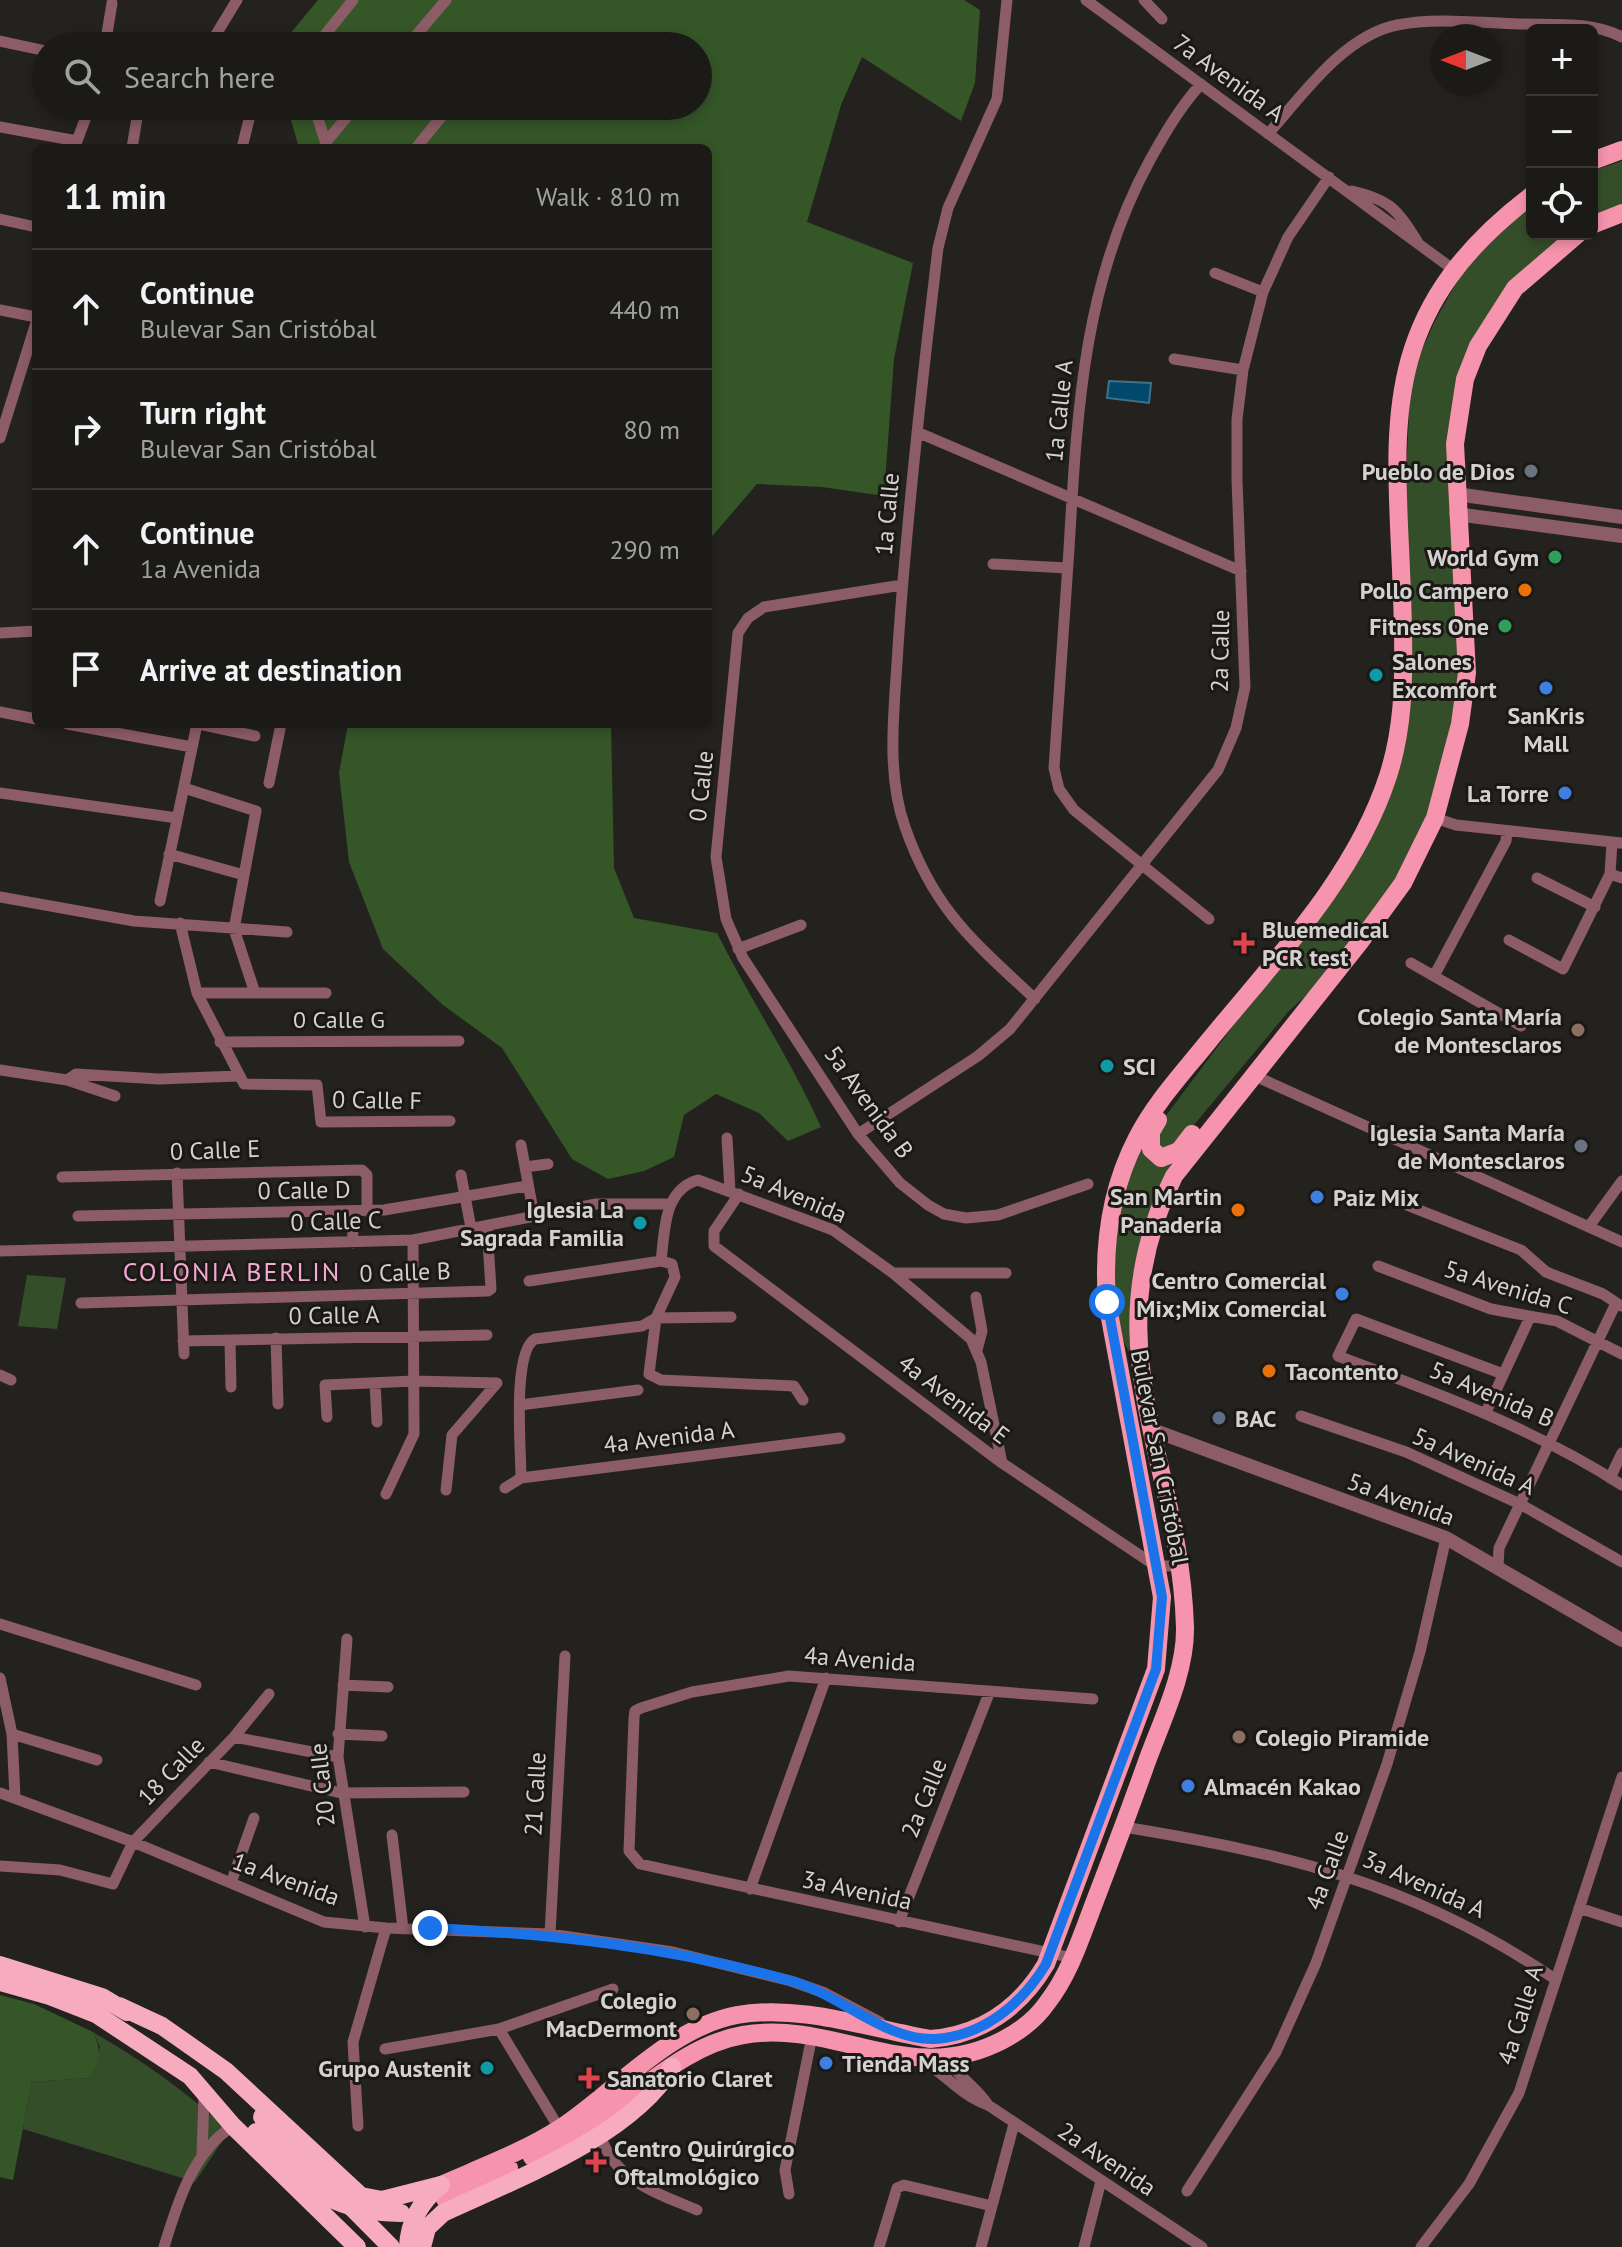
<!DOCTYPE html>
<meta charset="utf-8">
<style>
:root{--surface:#1b1a16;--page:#282723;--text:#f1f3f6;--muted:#a0a1a1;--line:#393835}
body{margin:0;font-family:"PT Sans",sans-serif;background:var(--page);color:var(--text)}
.controls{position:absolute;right:24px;top:24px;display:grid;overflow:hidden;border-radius:12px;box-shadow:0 4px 12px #0003}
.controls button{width:72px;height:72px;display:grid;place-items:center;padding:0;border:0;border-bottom:2px solid var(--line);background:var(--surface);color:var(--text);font:40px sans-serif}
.compass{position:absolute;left:1430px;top:24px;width:72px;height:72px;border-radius:50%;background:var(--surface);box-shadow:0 4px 12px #0003;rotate:270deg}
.stop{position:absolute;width:24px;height:24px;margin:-18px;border:6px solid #1a73e8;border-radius:50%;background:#fff}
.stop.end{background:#1a73e8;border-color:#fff;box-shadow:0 2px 8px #0008}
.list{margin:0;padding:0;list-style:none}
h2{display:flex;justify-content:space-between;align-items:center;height:104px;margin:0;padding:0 32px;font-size:34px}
h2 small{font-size:26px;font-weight:400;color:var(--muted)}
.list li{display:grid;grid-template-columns:52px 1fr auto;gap:24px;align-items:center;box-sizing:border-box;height:120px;padding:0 32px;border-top:2px solid var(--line)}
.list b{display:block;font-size:30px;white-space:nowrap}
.list p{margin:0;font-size:26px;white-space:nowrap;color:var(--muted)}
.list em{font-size:26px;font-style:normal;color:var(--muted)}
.icon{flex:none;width:44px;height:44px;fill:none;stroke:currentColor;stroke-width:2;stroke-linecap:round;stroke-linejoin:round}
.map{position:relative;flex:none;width:1622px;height:2247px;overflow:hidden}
.search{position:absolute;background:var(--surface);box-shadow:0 4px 12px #0003;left:32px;top:32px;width:680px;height:88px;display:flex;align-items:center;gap:20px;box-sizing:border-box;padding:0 28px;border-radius:44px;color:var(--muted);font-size:30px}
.panel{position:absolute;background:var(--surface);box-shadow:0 4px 12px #0003;left:32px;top:144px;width:680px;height:584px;border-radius:12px}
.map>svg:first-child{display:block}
.green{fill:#354e2a}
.forest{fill:#355627}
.water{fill:#02486a;stroke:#417189;stroke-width:2}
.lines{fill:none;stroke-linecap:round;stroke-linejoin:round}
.minor{stroke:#8c5c67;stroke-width:11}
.tertiary{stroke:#8c5c67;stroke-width:14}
.primary{stroke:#f794ad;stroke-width:18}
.trunk{stroke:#f6acbe;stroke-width:18}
.trunk-bridge{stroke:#f6acbe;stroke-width:18}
.route{stroke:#1a73e8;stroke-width:10}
.worship-dot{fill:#6b7280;stroke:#1b1815;stroke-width:3}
.leisure-dot{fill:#2e9e5b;stroke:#1b1815;stroke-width:3}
.food-dot{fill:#e8710a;stroke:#1b1815;stroke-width:3}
.culture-dot{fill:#0f9aa8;stroke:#1b1815;stroke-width:3}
.shop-dot{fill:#3f7fe0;stroke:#1b1815;stroke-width:3}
.health-dot{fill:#e0444e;stroke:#1b1815;stroke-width:3}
.education-dot{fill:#8d6e63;stroke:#1b1815;stroke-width:3}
.service-dot{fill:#5c6f8a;stroke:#1b1815;stroke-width:3}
.labels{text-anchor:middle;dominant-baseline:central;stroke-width:6;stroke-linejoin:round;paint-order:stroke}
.street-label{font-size:24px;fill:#d4d2d0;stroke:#1b1815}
.poi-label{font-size:24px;font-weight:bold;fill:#d4d2d0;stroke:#1b1815;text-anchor:end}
.neighbourhood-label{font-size:26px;letter-spacing:2px;fill:#f3a9d1;stroke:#1b1815}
</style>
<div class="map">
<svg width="1622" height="2247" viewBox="0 0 1622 2247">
<rect width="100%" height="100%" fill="#24221e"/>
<path class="green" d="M1622 161V209L1592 221V171Z
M1532 203V234H1571L1538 259 1462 371V674L1430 817 1401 876 1327 976 1288 1012 1178 1144 1171 1152 1158 1148 1156 1133 1162 1121 1281 962 1391 777 1411 375 1435 321 1465 267Z
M1143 1138 1151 1162 1161 1166 1179 1162 1129 1352C1109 1316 1110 1256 1117 1216 1122 1190 1135 1163 1143 1138Z
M27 1275 66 1278 57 1329 18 1326Z
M93 2032C143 2061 187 2092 229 2131L195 2182 23 2129 32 2082 88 2078 100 2047Z"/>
<path class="forest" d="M318 0H964L980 10 975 83 961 121 862 57 841 105 807 222 913 263 894 359 884 496 822 487 757 484 708 541V148H299L287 106H698V46H280Z
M348 724H611L614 868 634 918 717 933C750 999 791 1060 821 1127L788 1141 759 1113 716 1094 684 1115 674 1157 644 1171 608 1179 572 1159 502 1048 443 1005 383 949 349 862 339 773Z
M0 1995 34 2004 93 2032C102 2051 101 2061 88 2078L32 2082 13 2180 0 2177Z"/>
<path class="water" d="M1109 381 1151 383 1149 403 1107 398Z"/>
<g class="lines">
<path class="minor" d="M1007 0 997 99 948 208 938 248C922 381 907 513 898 647 895 705 885 771 905 827 934 910 973 941 1035 999
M1086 0 1454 270
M1144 0 1162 19
M0 41 46 51
M105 46 112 3
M209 46 237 0
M316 46 353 0
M407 46 446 0
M1201 84C1180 107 1165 133 1150 160 1083 282 1077 413 1069 549 1064 622 1059 695 1054 768L1059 789 1074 810 1209 919
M314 106 327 147
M0 127 77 141 90 106
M1268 134C1302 96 1343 36 1397 25 1436 17 1480 23 1520 24 1553 25 1591 21 1622 37
M326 142 356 106
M132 148 139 106
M242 148 252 107
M416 148 450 106
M1352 191C1390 200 1397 209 1417 241
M0 219 36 227
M1215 273 1263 292
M0 310 36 317
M1174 359 1243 370
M917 432 1241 571
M0 438 36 323
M993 564 1067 568
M902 585 764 607 748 618 738 633 716 857 726 919 743 958 858 1134 900 1183 928 1205 944 1214 966 1218 998 1215 1088 1184
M0 633 36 631
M0 712 36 719
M67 724 192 747
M199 724 255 736
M269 783 281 724
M184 788 256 811 234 929 255 993
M0 793 177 818
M1435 818 1456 825 1622 843
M169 854 244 875
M1610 874 1622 878
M1537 878 1595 907
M0 897 134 921 287 932
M160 901 197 724
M180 923 197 993 244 1084 317 1085 321 1122 450 1121
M1509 940 1563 969 1610 874 1612 842
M738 949 801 925
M1411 963 1521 1026
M1434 976 1506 841 1507 831
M197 993H326
M220 1042 459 1041
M0 1070 67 1080 76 1074 159 1079 238 1076
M1253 1075 1622 1242
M67 1080 115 1096
M858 1134 978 1056 1010 1029 1218 770 1236 728 1245 687 1237 480V419L1243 370 1263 292 1288 237 1329 177
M727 1138 730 1191
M521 1145 534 1216
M525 1167 548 1164
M177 1173 184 1354
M461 1175 471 1228
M62 1177 362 1170 367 1175V1211
M739 1194 714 1231V1246L1002 1463 1156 1566H1179
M1409 1206 1521 1250 1546 1272 1603 1294 1621 1306
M352 1212 353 1243
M78 1216 384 1210 527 1186
M1590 1225 1622 1181
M0 1251 413 1240 596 1204H669
M1378 1266 1491 1309 1557 1321 1622 1354
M893 1273H1006
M529 1281 661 1261
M976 1297 982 1331 977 1350
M81 1303 488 1291 491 1289 487 1226
M276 1338 278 1404
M183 1341 487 1335
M230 1341 231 1387
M1503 1374 1356 1319 1338 1356C1437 1393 1533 1428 1622 1485
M0 1375 11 1380
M375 1383 377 1422
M803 1400 794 1386 661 1380 649 1374 656 1318 675 1277 672 1264 661 1261C665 1231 663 1190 698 1180L833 1230 893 1273 971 1339 981 1362 1002 1463
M520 1405 638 1390
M1486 1412 1530 1317
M1301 1416 1406 1452 1520 1504 1622 1562
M327 1417 325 1385 414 1381 497 1383 452 1435 446 1490
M521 1478C521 1449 512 1352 535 1339L642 1326 656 1318 731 1317
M1610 1478 1622 1453
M505 1488 521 1478 840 1438
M386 1494 414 1434 413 1240
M1498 1566 1499 1548 1616 1303
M0 1624 196 1685
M347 1639 338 1757 365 1927
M0 1678 12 1734 15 1797
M343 1685 388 1687
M12 1734 97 1760
M338 1734 382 1736
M234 1737 338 1757
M209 1762 341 1793 464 1792
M0 1793 133 1842 324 1922 386 1928 550 1934 673 1952 791 1981 825 1993 880 2022
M1124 1827C1288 1854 1415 1884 1555 1979
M392 1835 403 1929
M0 1866 60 1870 113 1884 133 1842 234 1737 269 1694
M231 1883 254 1818
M750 1889 826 1678
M1579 1908 1622 1922
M899 1922 990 1691
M550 1934 565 1656
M1073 1958 640 1864 629 1851 634 1718 635 1711 641 1708 692 1692 789 1676 1093 1699
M499 2029 559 2128
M385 2049 499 2029 613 1989
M947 2058C957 2077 976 2086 988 2105
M921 2060C946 2074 961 2096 988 2105L1202 2247
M358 2126 353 2042 386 1928
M600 2135C615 2181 655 2192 697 2210
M202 2154 204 2096
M1187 2191 1276 2052 1316 1963 1387 1764 1420 1652 1446 1538
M789 2194 785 2170 812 2036
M164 2247C177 2204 193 2151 233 2126
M879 2247 897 2188 904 2185 992 2206
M981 2247 1014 2124
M1084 2247 1101 2181
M1421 2247 1469 2184 1519 2093 1622 1777"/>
<path class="tertiary" d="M1456 494 1622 517
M1456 514 1622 536
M1150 1429 1446 1538 1622 1640"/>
<path class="primary" d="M1592 161 1622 150
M1592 225 1622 213
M1158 1120 1151 1132V1149L1161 1158 1179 1151 1192 1134
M532 2157C556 2145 579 2133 601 2118 644 2088 689 2044 743 2035 836 2019 910 2089 1003 2040 1020 2031 1036 2019 1047 2003 1069 1975 1080 1940 1093 1906 1111 1859 1129 1812 1146 1764 1161 1722 1186 1673 1185 1627 1180 1459 1090 1347 1174 1176L1360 942 1403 883 1435 818 1460 724 1467 673 1455 444 1465 379 1478 346 1515 288 1578 234
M441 2185C482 2167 525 2151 562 2127 617 2090 669 2028 737 2015 800 2004 868 2028 930 2039 981 2035 1020 2008 1046 1964L1156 1669 1162 1597 1107 1302C1103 1246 1111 1188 1137 1138 1155 1103 1182 1074 1207 1043 1273 962 1355 878 1388 776 1403 730 1404 683 1403 635 1401 447 1360 326 1532 195
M445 2199 509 2168"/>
<path class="trunk" d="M0 1965 102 1997 127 2012
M0 1982 50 1996 96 2014 190 2076 233 2126 357 2247
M119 2006 162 2026 226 2071 361 2196 382 2200 441 2185
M256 2132C308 2183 323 2212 401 2213
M408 2247C409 2221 421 2201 441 2185
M422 2247 427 2228 443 2213C513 2180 632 2136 672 2067"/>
<path class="trunk-bridge" d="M262 2117 391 2247"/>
</g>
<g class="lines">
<path class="route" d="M430 1928C553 1934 671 1947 791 1981 840 1994 885 2041 935 2039 983 2036 1022 2004 1046 1964L1156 1669 1162 1597 1107 1302"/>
</g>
<g class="worship-dot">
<circle cx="1531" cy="471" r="8"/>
<circle cx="1581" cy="1146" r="8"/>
</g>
<g class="leisure-dot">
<circle cx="1555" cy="557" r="8"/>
<circle cx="1505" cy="626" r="8"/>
</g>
<g class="food-dot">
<circle cx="1525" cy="590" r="8"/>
<circle cx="1238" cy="1210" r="8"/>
<circle cx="1269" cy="1371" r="8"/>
</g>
<g class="culture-dot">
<circle cx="1376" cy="675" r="8"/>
<circle cx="1107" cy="1066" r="8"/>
<circle cx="640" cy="1223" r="8"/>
<circle cx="487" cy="2068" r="8"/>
</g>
<g class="shop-dot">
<circle cx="1546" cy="688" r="8"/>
<circle cx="1565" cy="793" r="8"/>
<circle cx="1317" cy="1197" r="8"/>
<circle cx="1342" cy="1294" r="8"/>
<circle cx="1188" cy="1786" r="8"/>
<circle cx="826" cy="2063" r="8"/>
</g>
<g class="health-dot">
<path d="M1240 931h8v8h8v8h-8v8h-8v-8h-8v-8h8z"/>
<path d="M585 2066h8v8h8v8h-8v8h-8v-8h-8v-8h8z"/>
<path d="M592 2150h8v8h8v8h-8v8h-8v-8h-8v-8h8z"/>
</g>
<g class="education-dot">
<circle cx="1578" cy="1030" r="8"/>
<circle cx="1239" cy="1737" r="8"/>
<circle cx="693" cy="2014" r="8"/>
</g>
<circle class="service-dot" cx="1219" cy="1418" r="8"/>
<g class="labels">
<g class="street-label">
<text transform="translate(1229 78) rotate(36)">7a Avenida A</text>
<text transform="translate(1059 411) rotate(-84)">1a Calle A</text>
<text transform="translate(887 514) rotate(-85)">1a Calle</text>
<text transform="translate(1220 651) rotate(-89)">2a Calle</text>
<text transform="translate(701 786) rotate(-84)">0 Calle</text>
<text x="339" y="1019">0 Calle G</text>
<text transform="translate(377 1100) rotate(1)">0 Calle F</text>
<text transform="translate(869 1102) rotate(54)">5a Avenida B</text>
<text transform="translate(215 1150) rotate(-2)">0 Calle E</text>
<text transform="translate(304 1190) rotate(-1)">0 Calle D</text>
<text transform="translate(794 1194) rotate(23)">5a Avenida</text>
<text transform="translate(336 1221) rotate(-2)">0 Calle C</text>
<text transform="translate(405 1272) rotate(-2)">0 Calle B</text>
<text transform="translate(1508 1287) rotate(17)">5a Avenida C</text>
<text transform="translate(334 1315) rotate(-1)">0 Calle A</text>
<text transform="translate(1492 1394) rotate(23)">5a Avenida B</text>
<text transform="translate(954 1399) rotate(37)">4a Avenida E</text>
<text transform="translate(669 1437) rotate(-7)">4a Avenida A</text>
<text transform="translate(1160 1457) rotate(79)">Bulevar San Cristóbal</text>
<text transform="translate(1474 1461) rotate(24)">5a Avenida A</text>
<text transform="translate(1401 1499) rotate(20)">5a Avenida</text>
<text transform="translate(860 1659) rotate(4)">4a Avenida</text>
<text transform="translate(171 1771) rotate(-46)">18 Calle</text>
<text transform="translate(322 1785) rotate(-96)">20 Calle</text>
<text transform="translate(535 1794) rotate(-87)">21 Calle</text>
<text transform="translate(924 1798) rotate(-68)">2a Calle</text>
<text transform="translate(1327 1870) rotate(-70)">4a Calle</text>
<text transform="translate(286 1879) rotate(20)">1a Avenida</text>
<text transform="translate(1424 1884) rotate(24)">3a Avenida A</text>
<text transform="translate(857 1890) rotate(12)">3a Avenida</text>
<text transform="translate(1520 2015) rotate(-73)">4a Calle A</text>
<text transform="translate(1107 2159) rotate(34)">2a Avenida</text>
</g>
<g class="poi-label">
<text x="1515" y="471">Pueblo de Dios</text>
<text x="1539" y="557">World Gym</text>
<text x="1509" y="590">Pollo Campero</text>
<text x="1489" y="626">Fitness One</text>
<text x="1392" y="661" text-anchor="start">Salones<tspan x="1392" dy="28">Excomfort</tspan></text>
<text x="1546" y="715" text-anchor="middle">SanKris<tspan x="1546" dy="28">Mall</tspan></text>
<text x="1549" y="793">La Torre</text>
<text x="1262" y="929" text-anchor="start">Bluemedical<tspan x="1262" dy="28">PCR test</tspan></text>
<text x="1562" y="1016">Colegio Santa María<tspan x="1562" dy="28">de Montesclaros</tspan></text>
<text x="1123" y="1066" text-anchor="start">SCI</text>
<text x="1565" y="1132">Iglesia Santa María<tspan x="1565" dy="28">de Montesclaros</tspan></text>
<text x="1222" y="1196">San Martin<tspan x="1222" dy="28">Panadería</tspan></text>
<text x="1333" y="1197" text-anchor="start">Paiz Mix</text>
<text x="624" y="1209">Iglesia La<tspan x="624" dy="28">Sagrada Familia</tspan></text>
<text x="1326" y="1280">Centro Comercial<tspan x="1326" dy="28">Mix;Mix Comercial</tspan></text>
<text x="1285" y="1371" text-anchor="start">Tacontento</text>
<text x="1235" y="1418" text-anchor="start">BAC</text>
<text x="1255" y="1737" text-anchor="start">Colegio Piramide</text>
<text x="1204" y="1786" text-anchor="start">Almacén Kakao</text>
<text x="677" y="2000">Colegio<tspan x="677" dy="28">MacDermont</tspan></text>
<text x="842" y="2063" text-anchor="start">Tienda Mass</text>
<text x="471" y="2068">Grupo Austenit</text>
<text x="607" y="2078" text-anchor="start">Sanatorio Claret</text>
<text x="614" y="2148" text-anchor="start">Centro Quirúrgico<tspan x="614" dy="28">Oftalmológico</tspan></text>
</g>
<g class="neighbourhood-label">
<text x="232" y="1271">COLONIA BERLIN</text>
</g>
</g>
</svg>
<div class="controls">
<button>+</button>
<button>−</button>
<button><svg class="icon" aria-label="locate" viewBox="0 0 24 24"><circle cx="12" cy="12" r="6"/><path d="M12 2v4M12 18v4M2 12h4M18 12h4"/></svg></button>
</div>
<svg class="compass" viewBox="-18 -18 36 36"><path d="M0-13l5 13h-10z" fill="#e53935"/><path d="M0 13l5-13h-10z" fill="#a0a1a1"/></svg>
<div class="stop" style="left:1107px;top:1302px"></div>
<div class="stop end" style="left:430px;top:1928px"></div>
<div class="search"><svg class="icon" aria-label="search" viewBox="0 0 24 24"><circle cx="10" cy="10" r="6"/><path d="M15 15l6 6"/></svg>Search here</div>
<section class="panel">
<h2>11 min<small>Walk · 810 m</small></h2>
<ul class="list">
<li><svg class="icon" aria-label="ahead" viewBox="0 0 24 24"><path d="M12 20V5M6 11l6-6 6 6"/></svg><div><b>Continue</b><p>Bulevar San Cristóbal</p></div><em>440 m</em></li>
<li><svg class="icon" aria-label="right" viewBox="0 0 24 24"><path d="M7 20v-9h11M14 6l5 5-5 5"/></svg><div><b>Turn right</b><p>Bulevar San Cristóbal</p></div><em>80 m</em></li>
<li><svg class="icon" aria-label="ahead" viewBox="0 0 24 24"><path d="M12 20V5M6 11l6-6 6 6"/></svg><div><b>Continue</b><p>1a Avenida</p></div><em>290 m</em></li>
<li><svg class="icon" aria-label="arrive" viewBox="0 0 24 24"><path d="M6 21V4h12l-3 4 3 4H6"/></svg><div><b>Arrive at destination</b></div></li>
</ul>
</section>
</div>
